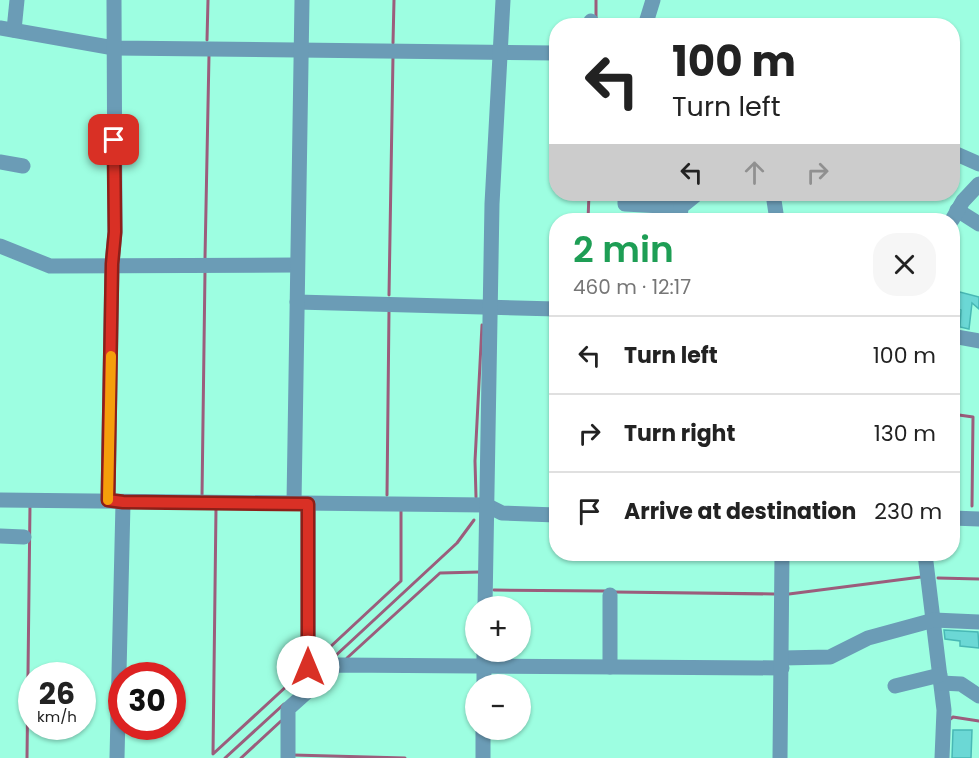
<!DOCTYPE html>
<html lang="en">
<head>
<meta charset="utf-8">
<style>
  body { margin:0; font-family:Poppins,sans-serif; background:#f6f6f6; color:#222; height:100vh; display:flex; flex-direction:column; font-size:22px; white-space:nowrap }
  * { box-sizing:border-box; margin:0 }
  p { font-size:20px; color:#767676 }
  .icon { flex:none; width:33px; height:33px; fill:none; stroke:currentColor; stroke-width:2; stroke-linecap:round; stroke-linejoin:round }
  .map { position:relative; flex:1; overflow:hidden }
  .sheet { position:absolute; left:549px; top:213px; width:411px; height:348px; display:flex; flex-direction:column; background:#fff; border-radius:24px; box-shadow:0 2px 4px #0004 }
  .sheet>* { flex:none }
  .hud { position:absolute; left:549px; top:18px; width:411px; height:183px; border-radius:24px; box-shadow:0 2px 4px #0004; background:#fff; color:#222; overflow:hidden }
  .tools { position:absolute; left:465px; top:596px; display:grid; gap:12px }
  .tools a { display:grid; place-items:center; width:66px; height:66px; border-radius:50%; background:#fff; box-shadow:0 2px 4px #0004; font-size:30px }
  .speed { position:absolute; left:18px; top:662px; display:flex; gap:12px; font-size:30px; font-weight:700; text-align:center }
  .speed>* { display:grid; place-content:center; width:78px; height:78px; border-radius:50%; background:#fff; box-shadow:0 2px 4px #0004; line-height:1 }
  .speed small { font-size:15px; font-weight:400 }
  .speed .limit { border:9px solid #d22; background:#fff; color:#111 }
  .pin { position:absolute; display:grid; place-items:center; width:51px; height:51px; color:#fff; margin:-26px; border-radius:12px; box-shadow:0 3px 9px #0006 }
  .me { position:absolute; width:66px; margin:-33px; rotate:0deg; stroke-linejoin:round; filter:drop-shadow(0 0 4px #0008) }
  .turn { display:flex; align-items:center; gap:21px; height:126px; padding:0 24px; font-size:27px }
  .turn .icon { width:78px; height:78px; stroke-width:2.5 }
  .turn b { display:block; font-size:42px; line-height:51px }
  .lanes { display:flex; align-items:center; height:57px; padding:0 24px; background:#0003; justify-content:center; gap:30px; direction:ltr }
  .lanes .off { opacity:.35 }
  .round { display:grid; place-items:center; flex:none; width:63px; height:63px; border-radius:24px; background:#f6f6f6 }
  .summary { display:flex; align-items:center; justify-content:space-between; height:102px; padding:0 24px }
  h1 { font-size:36px; font-weight:600; line-height:45px; color:#1e9e55 }
  ul { padding:0; list-style:none }
  li { display:flex; align-items:center; gap:18px; height:78px; padding:0 24px; border-top:2px solid #e0e0e0 }
  li div { flex:1 }
  li b { display:block; font-size:22px }
  li em { font-style:normal }
  .map>svg:first-child { display:block }
</style>
</head>
<body>
<div class="map">
<svg width="979" height="758" viewBox="0 0 979 758">
  <rect width="100%" height="100%" fill="#9dfee1"/>
  <g fill="none" stroke-linecap="round" stroke-linejoin="round">
    <g stroke="#9b5d7c" stroke-width="3">
      <path d="M596,19V0"/>
      <path d="M207,40L208,0"/>
      <path d="M393,43L394,0"/>
      <path d="M782,216L831,220"/>
      <path d="M588,220L589,194"/>
      <path d="M205,258L209,55"/>
      <path d="M389,295L393,56"/>
      <path d="M952,414L973,417L972,506"/>
      <path d="M387,495L389,310"/>
      <path d="M202,496L205,271"/>
      <path d="M476,497L475,461L482,325"/>
      <path d="M216,508L213,754L303,671"/>
      <path d="M938,578L979,579"/>
      <path d="M494,590L605,591"/>
      <path d="M614,592L774,594"/>
      <path d="M789,594L921,577"/>
      <path d="M347,658L440,573L480,572"/>
      <path d="M314,662L401,581V510"/>
      <path d="M319,671L457,543L474,520"/>
      <path d="M949,720L953,717L979,721"/>
      <path d="M293,755L405,758"/>
      <path d="M27,758L30,505"/>
      <path d="M225,758L284,704"/>
      <path d="M241,758L281,721"/>
    </g>
  </g>
  <g fill="#6bd8d5" stroke="#48b8b5" stroke-width="1.5">
    <path d="M952,290L979,297V309L972,303L969,329L960,327L961,310L952,307Z"/>
    <path d="M944,630L978,632L979,648L960,646V641L945,639Z"/>
    <path d="M953,730H972L971,758H952Z"/>
  </g>
  <g fill="none" stroke-linecap="round" stroke-linejoin="round">
    <g stroke="#6b9cb6" stroke-width="15">
      <path d="M590,26L591,21"/>
      <path d="M645,26L653,0"/>
      <path d="M0,28L114,48L556,53"/>
      <path d="M14,30L17,0"/>
      <path d="M952,152L979,164"/>
      <path d="M0,162L23,166"/>
      <path d="M625,194V204L681,207"/>
      <path d="M773,194L777,220"/>
      <path d="M957,210L979,224"/>
      <path d="M680,220L681,207L697,194"/>
      <path d="M952,220L963,201L979,184"/>
      <path d="M0,246L50,266L296,265"/>
      <path d="M297,302L556,309"/>
      <path d="M952,336L979,341"/>
      <path d="M0,500L486,505L502,513L556,515"/>
      <path d="M108,500L112,264L115,232L114,0"/>
      <path d="M294,503L302,0"/>
      <path d="M308,504V667L319,680"/>
      <path d="M952,518L979,519"/>
      <path d="M0,536L24,537"/>
      <path d="M925,554L944,710L942,758"/>
      <path d="M610,595V667"/>
      <path d="M485,606L492,204L503,0"/>
      <path d="M782,658L830,657L868,638L934,620L979,622"/>
      <path d="M941,683L961,684L979,696"/>
      <path d="M484,684V651"/>
      <path d="M895,686L940,675"/>
      <path d="M117,758L123,503"/>
      <path d="M288,758V709L337,665L782,668"/>
      <path d="M483,758V729"/>
      <path d="M780,758L782,554"/>
    </g>
  </g>
  <g fill="none" stroke-linecap="round" stroke-linejoin="round">
    <g stroke="#8d1f18" stroke-width="15">
      <path id="route" d="M114,140L115,232L112,264L108,500L123,502L308,504V667"/>
    </g>
    <use href="#route" stroke="#d93025" stroke-width="10"/>
    <path stroke="#f59e0b" stroke-width="10" d="M108,500L111,356"/>
  </g>
</svg>
<div class="tools">
<a>+</a>
<a>−</a>
</div>
<div class="speed"><div>26<small>km/h</small></div><div class="limit">30</div></div>
<div class="pin" style="left:114px;top:140px;background:#d93025"><svg class="icon" aria-label="arrive" viewBox="0 0 24 24"><path d="M6 21V4h12l-3 4 3 4H6"/></svg></div>
<svg class="me" style="left:308px;top:667px" viewBox="-20 -20 40 40"><circle r="19" fill="#fff"/><path d="M0-13L10 11 0 6-10 11z" fill="#d93025"/></svg>
<div class="hud">
<div class="turn"><svg class="icon" aria-label="left" viewBox="0 0 24 24"><path d="M17 20v-9H6M10 6l-5 5 5 5"/></svg><div><b>100 m</b>Turn left</div></div>
<div class="lanes"><svg class="icon" aria-label="left" viewBox="0 0 24 24"><path d="M17 20v-9H6M10 6l-5 5 5 5"/></svg><svg class="icon off" aria-label="ahead" viewBox="0 0 24 24"><path d="M12 20V5M6 11l6-6 6 6"/></svg><svg class="icon off" aria-label="right" viewBox="0 0 24 24"><path d="M7 20v-9h11M14 6l5 5-5 5"/></svg></div>
</div>
<section class="sheet">
<div class="summary"><div><h1>2 min</h1><p>460 m · 12:17</p></div><a class="round"><svg class="icon" aria-label="close" viewBox="0 0 24 24"><path d="M6 6l12 12M18 6L6 18"/></svg></a></div>
<ul>
<li><svg class="icon" aria-label="left" viewBox="0 0 24 24"><path d="M17 20v-9H6M10 6l-5 5 5 5"/></svg><div><b>Turn left</b></div><em>100 m</em></li>
<li><svg class="icon" aria-label="right" viewBox="0 0 24 24"><path d="M7 20v-9h11M14 6l5 5-5 5"/></svg><div><b>Turn right</b></div><em>130 m</em></li>
<li><svg class="icon" aria-label="arrive" viewBox="0 0 24 24"><path d="M6 21V4h12l-3 4 3 4H6"/></svg><div><b>Arrive at destination</b></div><em>230 m</em></li>
</ul>
</section>
</div>
</body>
</html>
